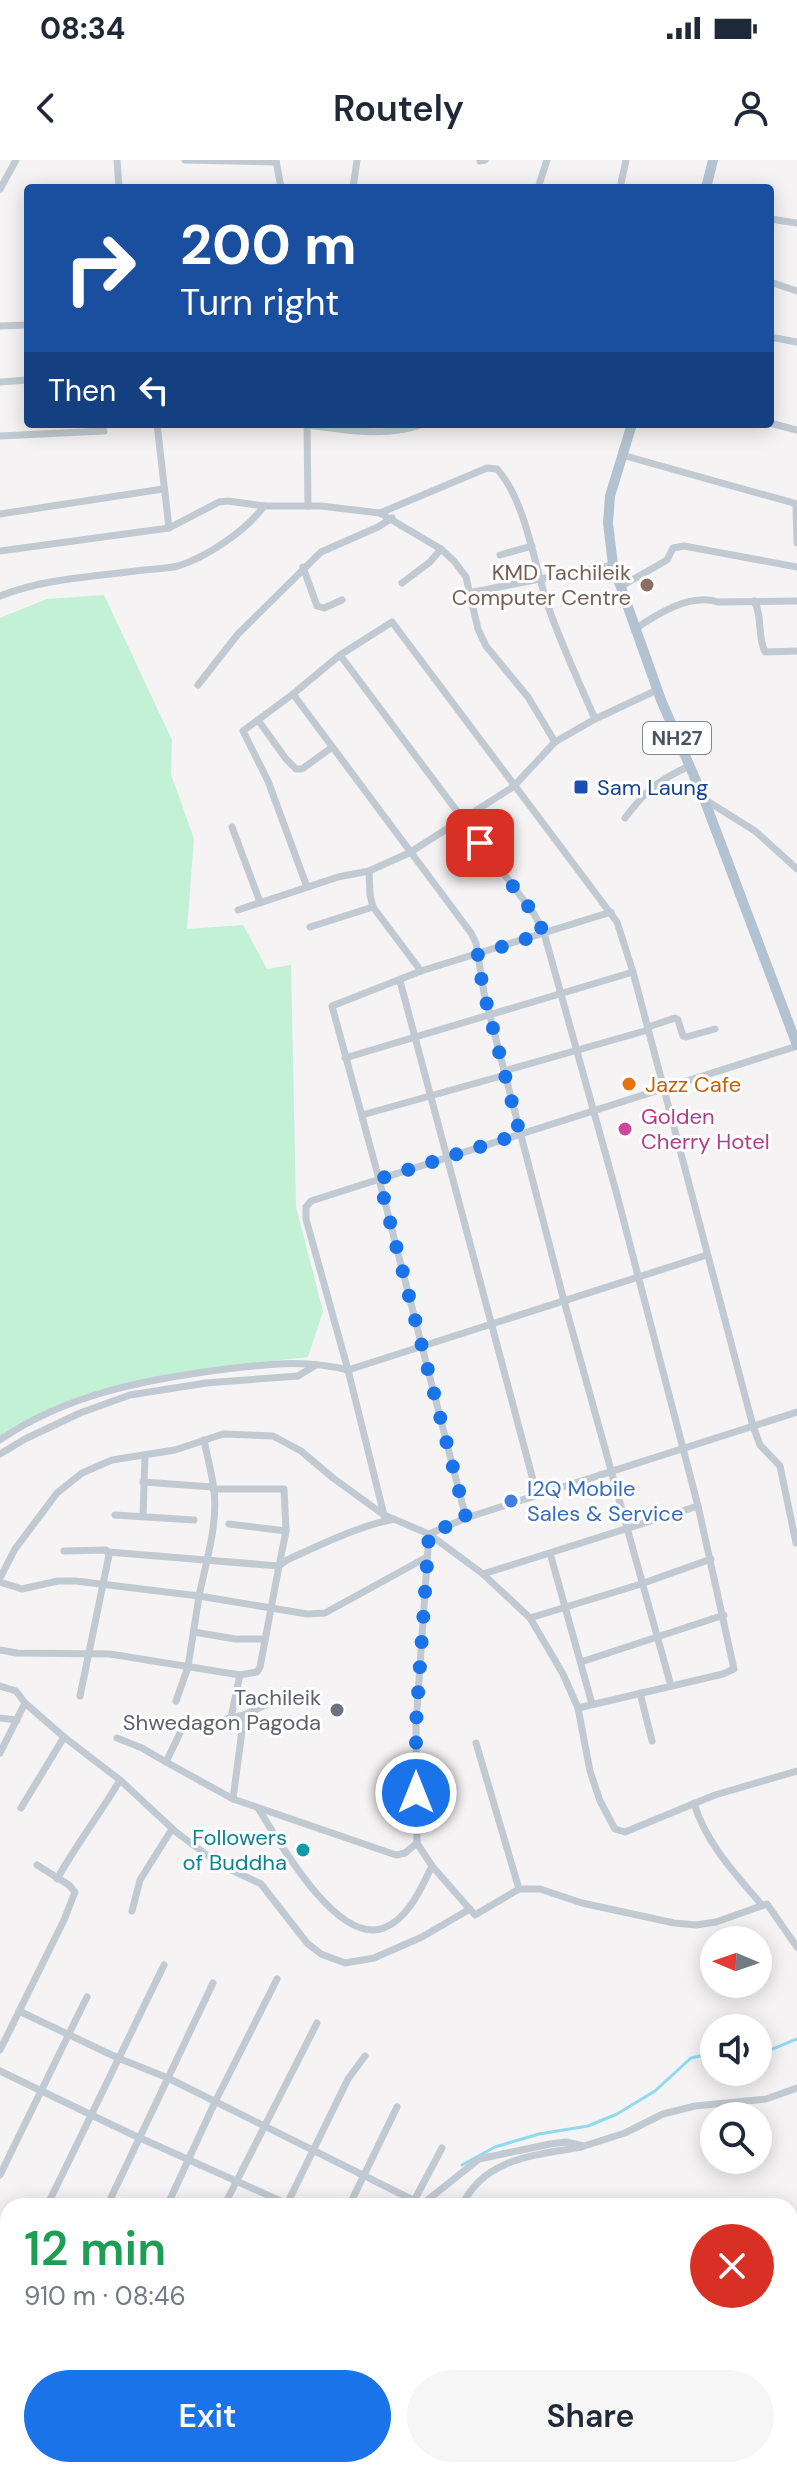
<!DOCTYPE html>
<html lang="en">
<head>
<meta charset="utf-8">
<style>
  body { margin:0; font-family:"DM Sans",sans-serif; background:#f6f6f7; color:#1f2937; height:100vh; display:flex; flex-direction:column; font-size:30px; white-space:nowrap }
  * { box-sizing:border-box; margin:0 }
  p { font-size:26px; color:#747a83 }
  .icon { flex:none; width:44px; height:44px; fill:none; stroke:currentColor; stroke-width:2; stroke-linecap:round; stroke-linejoin:round }
  .map { position:relative; flex:1; overflow:hidden }
  .drawer { position:absolute; left:0px; top:2038px; width:798px; height:280px; display:flex; flex-direction:column; background:#fff; border-radius:24px 24px 0 0; box-shadow:0 4px 20px #0003 }
  .drawer>* { flex:none }
  .hud { position:absolute; left:24px; top:24px; width:750px; height:244px; border-radius:8px; box-shadow:0 4px 20px #0003; background:#1a4fa0; color:#fff; overflow:hidden }
  .needle { width:52px; rotate:272deg }
  .tools { position:absolute; left:700px; top:1766px; display:grid; gap:16px }
  .tools a { display:grid; place-items:center; width:72px; height:72px; border-radius:50%; background:#fff; box-shadow:0 4px 20px #0003; font-size:40px }
  .pin { position:absolute; display:grid; place-items:center; width:68px; height:68px; color:#fff; margin:-34px; border-radius:16px; box-shadow:0 4px 12px #0006 }
  .me { position:absolute; width:88px; margin:-44px; rotate:0deg; stroke-linejoin:round; filter:drop-shadow(0 0 6px #0008) }
  .turn { display:flex; align-items:center; gap:28px; height:168px; padding:0 24px; font-size:36px }
  .turn .icon { width:104px; height:104px; stroke-width:2.5 }
  .turn b { display:block; font-size:56px; line-height:68px }
  .then { display:flex; align-items:center; height:76px; padding:0 24px; background:#0003; gap:16px; font-size:30px }
  .round { display:grid; place-items:center; flex:none; width:84px; height:84px; border-radius:42px; background:#f6f6f7 }
  .head { display:flex; align-items:center; justify-content:space-between; height:136px; padding:0 24px }
  h1 { font-size:48px; font-weight:600; line-height:60px; color:#1e9e55 }
  .action { display:flex; gap:16px; margin-top:auto; padding:16px 24px }
  .action a { flex:1; height:92px; border-radius:48px; background:#1a73e8; color:#fff; font-size:32px; font-weight:600; line-height:92px; text-align:center }
  .action a+a { background:#f6f6f7; color:#1f2937 }
  .status { display:flex; justify-content:space-between; align-items:center; height:56px; padding:0 40px; background:#fff; direction:ltr }
  .status svg { height:22px; fill:currentColor }
  header { display:flex; justify-content:space-between; align-items:center; height:104px; padding:0 24px; background:#fff; font-size:36px; font-weight:600 }
  .map>svg:first-child { display:block }
</style>
</head>
<body>
<div class="status"><b>08:34</b><svg viewBox="0 0 49 12"><path d="M0 12V9h3v3zM5 12V6h3v6zM10 12V3h3v9zM15 12V0h3v12zM26 1h20v11H26zM47 4h2v5h-2z"/></svg></div>
<header><svg class="icon" aria-label="back" viewBox="0 0 24 24"><path d="M15 5l-7 7 7 7"/></svg>Routely<svg class="icon" aria-label="person" viewBox="0 0 24 24"><circle cx="12" cy="8" r="4"/><path d="M4 21q1-7 8-7t8 7"/></svg></header>
<div class="map">
<svg width="797" height="2318" viewBox="0 0 797 2318">
  <rect width="100%" height="100%" fill="#f5f3f3"/>
  <path fill="#c3f1d5" d="M104,435L172,580L171,614L194,679L187,769L243,765L267,809L291,805L296,1047L323,1151L308,1197C254,1203 201,1208 149,1220C96,1232 48,1257 0,1280V458L47,439Z"/>
  <g fill="none" stroke-linecap="round" stroke-linejoin="round">
    <g stroke="#90daee" stroke-width="3">
      <path d="M758,1895L797,1879"/>
      <path d="M462,2005L495,1987L539,1974L588,1966L617,1954L655,1931L691,1898L714,1893"/>
    </g>
    <g stroke="#c1cad2" stroke-width="7">
      <path d="M117,0L119,28"/>
      <path d="M185,0L276,2"/>
      <path d="M276,0L281,28"/>
      <path d="M480,1L485,0"/>
      <path d="M353,28L357,0"/>
      <path d="M538,28L547,0"/>
      <path d="M620,28L626,0"/>
      <path d="M0,29L16,0"/>
      <path d="M770,59L797,63"/>
      <path d="M770,122L797,131"/>
      <path d="M0,166L28,165"/>
      <path d="M770,177L797,182"/>
      <path d="M0,222L28,220"/>
      <path d="M770,263L797,270"/>
      <path d="M157,264L169,368"/>
      <path d="M307,264L308,346"/>
      <path d="M307,265C346,270 386,278 423,264"/>
      <path d="M0,276L104,271"/>
      <path d="M622,295L797,344"/>
      <path d="M796,344L797,383"/>
      <path d="M0,354L163,329"/>
      <path d="M0,391L169,368L219,342L228,341L264,346"/>
      <path d="M500,395L532,386"/>
      <path d="M303,407L317,446L324,448L342,440"/>
      <path d="M402,423L430,402L441,389"/>
      <path d="M620,427L667,400L673,388L684,386L797,407"/>
      <path d="M468,433L613,405"/>
      <path d="M0,436C42,419 89,417 135,411C148,409 165,409 178,406C207,397 247,370 264,346H321L380,353L441,389L454,401L466,417L478,469L486,486L528,537L555,582"/>
      <path d="M754,441C763,457 757,476 765,492L797,491"/>
      <path d="M635,469C657,454 690,433 718,442L797,441"/>
      <path d="M340,495L534,754L544,773L617,1035L698,1346L734,1509L723,1514L578,1548"/>
      <path d="M198,525L238,474L321,392L378,367L392,358"/>
      <path d="M293,534L471,773L476,783L484,833L564,1141L671,1526"/>
      <path d="M595,559L657,530"/>
      <path d="M258,560L286,599L296,609H302L331,588"/>
      <path d="M704,639L755,671L797,709"/>
      <path d="M625,658C647,629 656,622 689,606"/>
      <path d="M232,667L260,742"/>
      <path d="M369,711L370,735L373,747L421,811"/>
      <path d="M307,727L268,621L243,571L293,534L340,495L392,462L617,762L633,812L753,1266L760,1285L780,1306L796,1383"/>
      <path d="M238,750L338,717L369,711L409,693L513,627L555,582L595,559C579,522 561,484 548,446C534,405 526,341 497,309L487,308L380,353"/>
      <path d="M310,767L373,747"/>
      <path d="M400,821L537,1335"/>
      <path d="M648,867L675,858L678,860L683,876L686,877L715,869"/>
      <path d="M797,886L311,1041L306,1047V1059L348,1210L384,1355L429,1374L483,1414L530,1458L563,1514L578,1548L590,1611L600,1641L615,1669L625,1672L715,1635L797,1611"/>
      <path d="M345,898L633,812"/>
      <path d="M504,911L648,870"/>
      <path d="M362,955L505,915"/>
      <path d="M0,1280C66,1234 148,1219 226,1209C270,1204 304,1199 348,1210L707,1095"/>
      <path d="M204,1280C207,1296 212,1313 214,1330C218,1365 206,1402 199,1436L307,1454L325,1453L427,1397"/>
      <path d="M0,1294L25,1279L80,1253L130,1235L206,1223L298,1216L316,1205"/>
      <path d="M143,1322L213,1327"/>
      <path d="M115,1355L194,1360"/>
      <path d="M143,1355L145,1295"/>
      <path d="M466,1358L379,1019L332,846L421,811L611,752"/>
      <path d="M229,1364L286,1371"/>
      <path d="M429,1374L466,1358L797,1252"/>
      <path d="M64,1391L106,1390L109,1395L80,1536"/>
      <path d="M108,1392L279,1406L286,1371L284,1329H213"/>
      <path d="M550,1393L592,1544"/>
      <path d="M483,1414L698,1346"/>
      <path d="M0,1418L15,1389L57,1333L82,1313L112,1300L175,1290L223,1274L273,1276L301,1291L333,1318L384,1355"/>
      <path d="M0,1422L22,1429L58,1421H76L199,1436L188,1507L176,1541"/>
      <path d="M530,1458L641,1424L711,1399"/>
      <path d="M194,1472L235,1479H264"/>
      <path d="M0,1490L17,1493L110,1494L240,1515"/>
      <path d="M581,1502L724,1455"/>
      <path d="M0,1526L16,1531L25,1543L64,1577L120,1620C100,1654 76,1685 57,1719"/>
      <path d="M640,1533L652,1581"/>
      <path d="M244,1555L233,1639L396,1695L405,1693L417,1683L432,1706L475,1755L519,1729H540L582,1743L674,1763L696,1765L716,1762L767,1744L797,1787"/>
      <path d="M231,1557L240,1515L257,1512L260,1507L279,1406L287,1400C322,1384 356,1367 394,1359"/>
      <path d="M0,1558L17,1560"/>
      <path d="M117,1578L142,1588L166,1602"/>
      <path d="M476,1583L519,1729"/>
      <path d="M0,1593L25,1543"/>
      <path d="M120,1620L176,1672L219,1704L261,1724L307,1783L321,1794L345,1803L374,1798L422,1777L470,1749"/>
      <path d="M233,1639L166,1602L182,1569L244,1555L285,1536"/>
      <path d="M694,1643C705,1682 736,1715 762,1745"/>
      <path d="M21,1648L64,1577"/>
      <path d="M258,1648C278,1680 337,1786 384,1768C409,1758 421,1728 432,1706"/>
      <path d="M417,1683L416,1564L429,1374"/>
      <path d="M132,1751L140,1720L172,1669"/>
      <path d="M213,1823L168,1918L421,2044"/>
      <path d="M19,1851L118,1898L168,1918L107,2046"/>
      <path d="M0,1890L64,1760L75,1732L69,1725L37,1705"/>
      <path d="M0,1911L129,1973L292,2046"/>
      <path d="M0,2015L87,1837"/>
      <path d="M415,2039L442,1988"/>
      <path d="M47,2046L164,1805"/>
      <path d="M167,2046L215,1942L277,1819"/>
      <path d="M224,2046L317,1863"/>
      <path d="M286,2046L348,1919L365,1896"/>
      <path d="M349,2046L397,1947"/>
      <path d="M420,2046L479,1999L550,1984L566,1982L584,1986L625,1973L663,1954L695,1946L766,1939L797,1928"/>
      <path d="M462,2046C483,1998 536,1995 582,1987"/>
      <path d="M0,2097L8,2100"/>
      <path d="M0,2130L8,2115"/>
      <path d="M0,2223L8,2213"/>
      <path d="M790,2259L797,2260"/>
      <path d="M262,2310L270,2318"/>
      <path d="M501,2310L503,2318"/>
      <path d="M644,2310L650,2318"/>
      <path d="M35,2318L36,2310"/>
      <path d="M166,2318L177,2310"/>
    </g>
    <g stroke="#b3c2d1" stroke-width="10">
      <path d="M706,28L713,0"/>
      <path d="M632,264L610,336L608,363L613,405L661,540L704,639L797,885"/>
    </g>
  </g>
  <g fill="none" stroke-linecap="round" stroke-linejoin="round">
    <path stroke="#1a73e8" stroke-width="14" stroke-dasharray="0 25.2" d="M416,1633V1564L429,1374L466,1358L379,1019L520,974L484,833L477,795L544,773L534,754L480,683"/>
  </g>
  <circle fill="#8d6e63" stroke="#fff" stroke-width="3" cx="647" cy="425" r="8"/>
  <rect fill="#1a4fb4" stroke="#fff" stroke-width="3" x="573" y="619" width="16" height="16" rx="4"/>
  <circle fill="#e8710a" stroke="#fff" stroke-width="3" cx="629" cy="924" r="8"/>
  <circle fill="#d1479c" stroke="#fff" stroke-width="3" cx="625" cy="969" r="8"/>
  <circle fill="#3f7fe0" stroke="#fff" stroke-width="3" cx="511" cy="1341" r="8"/>
  <circle fill="#6b7280" stroke="#fff" stroke-width="3" cx="337" cy="1550" r="8"/>
  <circle fill="#0f9aa8" stroke="#fff" stroke-width="3" cx="303" cy="1690" r="8"/>
  <g text-anchor="middle" stroke-width="6" stroke-linejoin="round" paint-order="stroke">
    <rect fill="#fff" stroke="#808990" stroke-width="2" x="643" y="562" width="68" height="32" rx="6"/>
    <g font-size="20" font-weight="bold" fill="#4a5661">
      <text x="677" y="585">NH27</text>
    </g>
    <g font-size="22" fill="#785e54" stroke="#fff" text-anchor="end">
      <text x="631" y="420">KMD Tachileik<tspan x="631" dy="25">Computer Centre</tspan></text>
    </g>
    <g font-size="22" fill="#164399" stroke="#fff" text-anchor="start">
      <text x="597" y="635">Sam Laung</text>
    </g>
    <g font-size="22" fill="#c56008" stroke="#fff" text-anchor="start">
      <text x="645" y="932">Jazz Cafe</text>
    </g>
    <g font-size="22" fill="#b23c85" stroke="#fff" text-anchor="start">
      <text x="641" y="964">Golden<tspan x="641" dy="25">Cherry Hotel</tspan></text>
    </g>
    <g font-size="22" fill="#366cbe" stroke="#fff" text-anchor="start">
      <text x="527" y="1336">I2Q Mobile<tspan x="527" dy="25">Sales &amp; Service</tspan></text>
    </g>
    <g font-size="22" fill="#5b616d" stroke="#fff" text-anchor="end">
      <text x="321" y="1545">Tachileik<tspan x="321" dy="25">Shwedagon Pagoda</tspan></text>
    </g>
    <g font-size="22" fill="#0d838f" stroke="#fff" text-anchor="end">
      <text x="287" y="1685">Followers<tspan x="287" dy="25">of Buddha</tspan></text>
    </g>
  </g>
</svg>
<div class="tools">
<a><svg class="needle" viewBox="-14 -14 28 28"><path d="M0-13l5 13h-10z" fill="#e53935"/><path d="M0 13l5-13h-10z" fill="#747a83"/></svg></a>
<a><svg class="icon" aria-label="sound" viewBox="0 0 24 24"><path d="M4 9h4l5-4v14l-5-4H4zM17 9q2 3 0 6"/></svg></a>
<a><svg class="icon" aria-label="search" viewBox="0 0 24 24"><circle cx="10" cy="10" r="6"/><path d="M15 15l6 6"/></svg></a>
</div>
<div class="pin" style="left:480px;top:683px;background:#d93025"><svg class="icon" aria-label="arrive" viewBox="0 0 24 24"><path d="M6 21V4h12l-3 4 3 4H6"/></svg></div>
<svg class="me" style="left:416px;top:1633px" viewBox="-20 -20 40 40"><circle r="17" fill="#1a73e8" stroke="#fff" stroke-width="3"/><path d="M0-11L8 9 0 5-8 9z" fill="#fff"/></svg>
<div class="hud">
<div class="turn"><svg class="icon" aria-label="right" viewBox="0 0 24 24"><path d="M7 20v-9h11M14 6l5 5-5 5"/></svg><div><b>200 m</b>Turn right</div></div>
<div class="then">Then<svg class="icon" aria-label="left" viewBox="0 0 24 24"><path d="M17 20v-9H6M10 6l-5 5 5 5"/></svg></div>
</div>
<section class="drawer">
<div class="head"><div><h1>12 min</h1><p>910 m · 08:46</p></div><a class="round" style="background:#d93025;color:#fff"><svg class="icon" aria-label="close" viewBox="0 0 24 24"><path d="M6 6l12 12M18 6L6 18"/></svg></a></div>
<div class="action"><a>Exit</a><a>Share</a></div>
</section>
</div>
</body>
</html>
